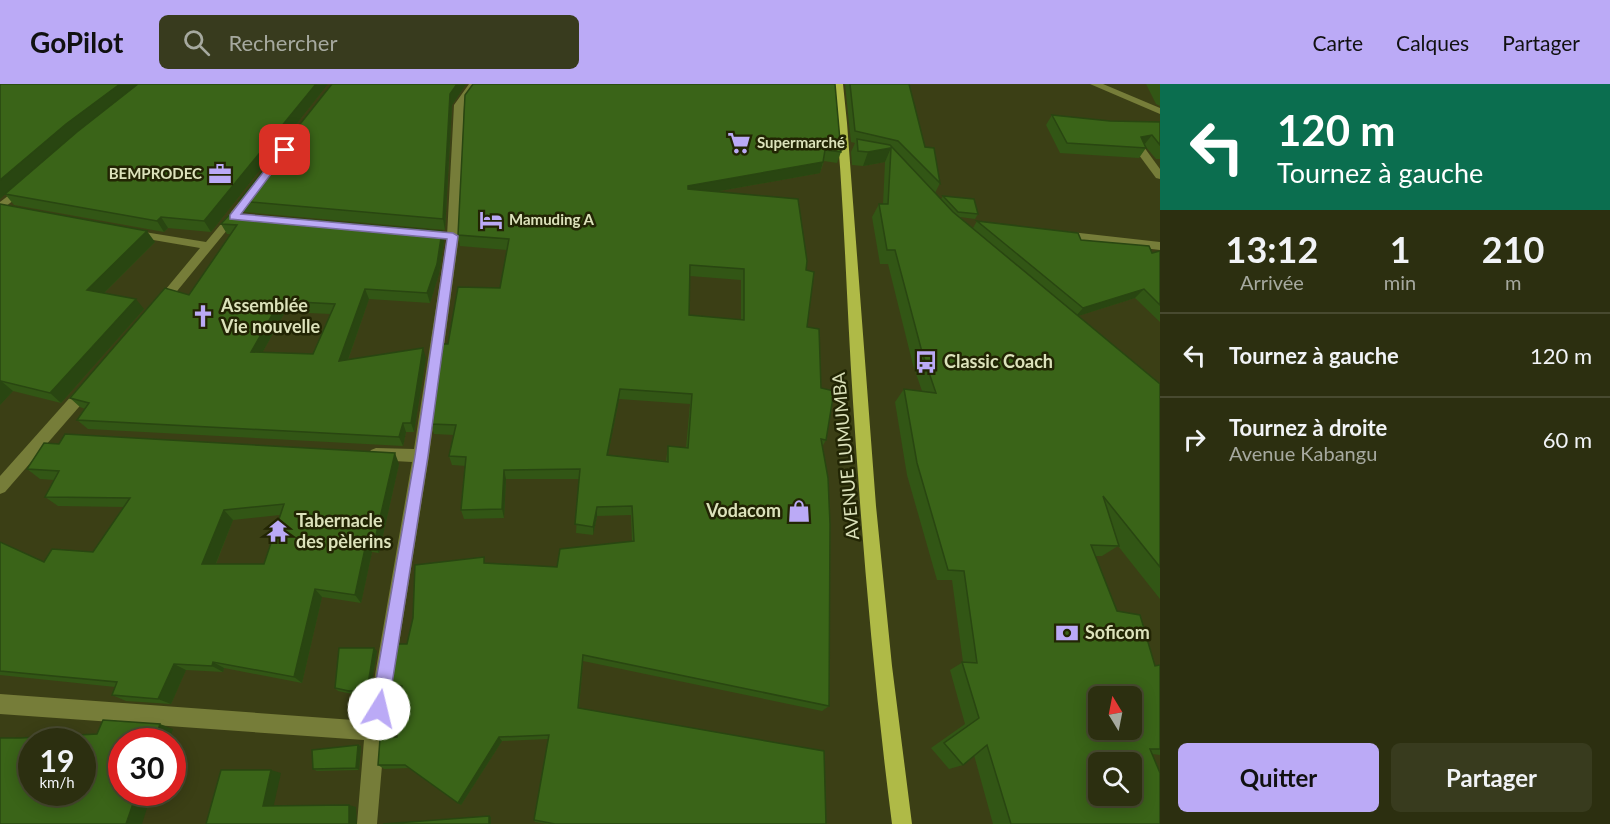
<!DOCTYPE html>
<html lang="fr">
<head>
<meta charset="utf-8">
<style>
  body { margin:0; font-family:Lato,sans-serif; background:#383b1e; color:#f1f3f6; height:100vh; display:flex; flex-direction:column; font-size:22px; white-space:nowrap }
  * { box-sizing:border-box; margin:0 }
  p { font-size:20px; color:#a6a99f }
  .icon { flex:none; width:33px; height:33px; fill:none; stroke:currentColor; stroke-width:2; stroke-linecap:round; stroke-linejoin:round }
  .map { position:relative; flex:1; overflow:hidden }
  .panel { display:flex; flex-direction:column; background:#2c2f10; width:450px }
  .panel>* { flex:none }
  .top-card { background:#0b6e4f; color:#fff; overflow:hidden }
  .needle { width:39px; rotate:350deg }
  .controls { position:absolute; left:1088px; top:602px; display:grid; gap:12px }
  .controls a { display:grid; place-items:center; width:54px; height:54px; border-radius:9px; background:#2c2f10; box-shadow:0 3px 15px #0003,0 0 0 2px #484a30; font-size:30px }
  .speed { position:absolute; left:18px; top:644px; display:flex; gap:12px; font-size:30px; font-weight:700; text-align:center }
  .speed>* { display:grid; place-content:center; width:78px; height:78px; border-radius:50%; background:#2c2f10; box-shadow:0 3px 15px #0003,0 0 0 2px #484a30; line-height:1 }
  .speed small { font-size:15px; font-weight:400 }
  .speed .limit { border:9px solid #d22; background:#fff; color:#111 }
  .pin { position:absolute; display:grid; place-items:center; width:51px; height:51px; color:#fff; margin:-26px; border-radius:12px; box-shadow:0 3px 9px #0006 }
  .me { position:absolute; width:66px; margin:-33px; rotate:9deg; stroke-linejoin:round; filter:drop-shadow(0 0 4px #0008) }
  .turn { display:flex; align-items:center; gap:21px; height:126px; padding:0 18px; font-size:27px }
  .turn .icon { width:78px; height:78px; stroke-width:2.5 }
  .turn b { display:block; font-size:42px; line-height:51px }
  .eta { display:flex; justify-content:space-evenly; align-items:center; height:102px; text-align:center }
  .eta b { font-size:36px; font-weight:700; line-height:42px }
  .action { display:flex; gap:12px; margin-top:auto; padding:12px 18px }
  .action a { flex:1; height:69px; border-radius:9px; background:#bbaaf6; color:#111; font-size:24px; font-weight:700; line-height:69px; text-align:center }
  .action a+a { background:#383b1e; color:#f1f3f6 }
  ul { padding:0; list-style:none }
  li { display:flex; align-items:center; gap:18px; height:84px; padding:0 18px; border-top:2px solid #484a30 }
  li div { flex:1 }
  li b { display:block; font-size:22px }
  li em { font-style:normal }
  header { display:flex; align-items:center; gap:36px; box-sizing:border-box; height:84px; padding:0 30px; background:#bbaaf6; color:#111 }
  header strong { font-size:28px }
  nav { display:flex; gap:33px; margin-inline-start:auto; font-size:21px }
  .search { width:420px; height:54px; background:#383b1e; display:flex; align-items:center; gap:15px; box-sizing:border-box; padding:0 21px; border-radius:9px; color:#a6a99f; font-size:22px }
  main { display:flex; flex:1; min-height:0 }
  .map>svg:first-child { display:block }
</style>
</head>
<body>
<header>
<strong>GoPilot</strong>
<div class="search"><svg class="icon" aria-label="search" viewBox="0 0 24 24"><circle cx="10" cy="10" r="6"/><path d="M15 15l6 6"/></svg>Rechercher</div>
<nav><a>Carte</a><a>Calques</a><a>Partager</a></nav>
</header>
<main>
<div class="map">
<svg width="1160" height="740" viewBox="0 0 1160 740">
  <rect width="100%" height="100%" fill="#3b3f15"/>
  <g fill="none" stroke-linecap="round" stroke-linejoin="round">
    <g fill="#767d39" fill-rule="evenodd">
      <path d="M469,0H479L464,21L459,152L429,372L385,647L377,740H357L364,656L0,630V610L367,637L412,378L376,376L371,374L368,370L371,366L376,364L414,365L447,152L454,21Z"/>
      <path d="M1090,0H1103L1160,24V30Z"/>
      <path d="M1136,63H1144L1160,85V95L1156,94L1136,67Z"/>
      <path d="M25,99L30,102L29,104L0,127V118Z"/>
      <path d="M254,104L259,107L164,223H156L154,220L156,217L200,164L130,152L124,148L126,145L206,158L250,105Z"/>
      <path d="M1062,147L1160,158V166L1058,154V148Z"/>
      <path d="M87,299L94,304L92,308L5,408L0,410V392L82,300Z"/>
    </g>
    <path fill="#afba47" fill-rule="evenodd" d="M833,0H843L847,39L876,422L892,582L912,740H892C874,600 862,459 853,318C846,212 844,106 833,0Z"/>
  </g>
  <g fill="#325615" fill-rule="evenodd">
    <path d="M0,0H328L211,148L168,144L164,148L14,121L5,110L0,115Z"/>
    <path d="M332,0H466L452,21L445,146L244,128L239,117Z"/>
    <path d="M473,0L841,68L837,79L824,77L820,89L714,108L806,186L807,243L821,304L826,356L822,363L829,622L822,627L583,577L579,624L826,740H547L535,738L534,736L549,655L502,657L461,721L409,684L384,685L378,681L397,653L402,607L394,608L388,602L407,560L486,479L557,483L632,457L631,431L597,432L593,451L576,449L579,395H506L504,434L464,435L461,426L466,382L452,381L449,372L454,351L434,350L431,340L448,260L500,204L507,166L460,162L458,151ZM690,192L741,196V236L689,231ZM619,315L690,320L686,364L668,362L666,377L608,371Z"/>
    <path d="M845,0H909L925,63L940,99L935,109L941,115L943,112L978,130L975,135L960,133L973,144L977,137L1152,169L1160,167V238L1135,214L1078,232L1160,300V515L1118,462L1102,472H1095L1117,527L1155,582L1160,581V671L1152,670L1160,740H993L974,671L963,681L949,685L931,664L965,640L950,586L963,578L952,496H937L907,391L895,318L904,305L922,307L913,281L888,180H880L872,133L879,120H883L885,78L863,82L852,81L851,68L855,59L851,58Z"/>
    <path d="M1146,0H1160V22L1156,20Z"/>
    <path d="M1052,31L1110,37L1160,38V75H1156L1146,63V64L1139,74L1060,69L1046,41Z"/>
    <path d="M0,120L155,158L104,209L144,225L61,319L13,307L0,321Z"/>
    <path d="M221,140L444,157L439,190L430,219L369,215L348,276L426,274L414,348H406L403,362L88,345L77,336L85,325L80,323L70,314L189,211L231,150H227ZM285,228L331,230L313,270L262,269Z"/>
    <path d="M399,380L379,469L372,468L361,519L322,513L302,599L224,584L223,588L186,586L171,620L126,617L112,611L115,603L0,591V458L44,478L93,468L124,423L58,422L45,413L54,396L40,395L27,385ZM280,431L264,480H216L233,436Z"/>
    <path d="M377,567L370,609L352,610L338,607L335,604Z"/>
    <path d="M358,661L361,662L359,686L317,687L313,685Z"/>
  </g>
  <g fill="#294611">
    <path d="M120,0H140L74,51L0,115V96L66,40Z"/>
    <path d="M316,0H328L211,148L204,137Z"/>
    <path d="M457,0H466L452,21L445,146L443,135L450,10Z"/>
    <path d="M1152,51L1144,61L1141,53Z"/>
    <path d="M891,64L885,78L863,82L868,68Z"/>
    <path d="M823,78L820,89L686,113L688,102Z"/>
    <path d="M161,133L168,144L164,148L157,137Z"/>
    <path d="M147,147L155,158L96,217L87,206Z"/>
    <path d="M442,147L444,157L439,190L430,219L427,209Z"/>
    <path d="M365,205L369,215L344,287L339,277Z"/>
    <path d="M1144,205L1135,214L1075,233L1083,224Z"/>
    <path d="M136,215L144,225L61,319L50,309Z"/>
    <path d="M280,217L285,228L257,278L251,268Z"/>
    <path d="M423,264L426,274L414,348L411,339Z"/>
    <path d="M1,297L13,307L0,321V298Z"/>
    <path d="M620,305L619,315L606,380L607,371Z"/>
    <path d="M403,339L406,348L403,362L399,353Z"/>
    <path d="M395,369L399,380L379,469L374,460Z"/>
    <path d="M504,386L506,395L504,434L502,425Z"/>
    <path d="M597,423V432L593,451V443Z"/>
    <path d="M224,426L233,436L212,489L202,480Z"/>
    <path d="M366,460L372,468L361,519L355,511Z"/>
    <path d="M315,505L322,513L302,599L294,593Z"/>
    <path d="M374,564L377,567L370,609L367,606Z"/>
    <path d="M213,578L224,584L223,588L212,582Z"/>
    <path d="M174,580L186,586L171,620L158,615Z"/>
    <path d="M160,640L173,645L169,657H154Z"/>
    <path d="M499,653L502,657L461,721L458,719Z"/>
    <path d="M358,661L361,662L359,686L356,684Z"/>
    <path d="M271,686L281,689L273,725L263,722Z"/>
    <path d="M137,708H152L142,740H126Z"/>
    <path d="M349,721L356,723L357,740H349Z"/>
    <path d="M489,732L491,733V740H489Z"/>
  </g>
  <g fill="#3a6418" stroke="#294611" stroke-width="1.5" fill-rule="evenodd">
    <path d="M0,0H120L66,40L0,96Z"/>
    <path d="M138,0H316L204,137L161,133L157,137L5,110L77,48Z"/>
    <path d="M332,0H457L450,10L443,135L239,117Z"/>
    <path d="M473,0H835L841,68L825,66L823,78L688,102V105L798,115L807,177L806,186L814,188L807,243L819,245L821,304L834,307L826,356L821,355L828,394L830,440L829,622L583,571L578,624L824,667L826,740H555L534,736L549,651L499,653L458,719L405,681H378L380,655L397,653L402,602H388L395,560H407L413,534L415,481L484,473V479L557,483L560,465L634,457L632,422L597,423L593,443L575,440L580,385L504,386L502,425L461,426L466,373L449,372L456,341L431,340L442,260H448L458,203L500,204L509,155L458,151L465,11ZM690,181L744,185V236L689,231ZM620,305L692,310L688,364L668,362V378L607,371Z"/>
    <path d="M850,0H909L925,63L934,64L940,99L898,57L855,47Z"/>
    <path d="M1052,31L1110,37L1160,38V61L1152,51L1141,53L1146,64L1067,59Z"/>
    <path d="M857,55L890,61L953,128L1160,300V483L1103,412L1119,462L1091,461L1117,527L1140,531L1155,582L1160,581V665H1150L1160,689V740H1011L987,661L963,681L944,659L979,634L962,578L977,579L964,487L948,486L917,379L904,305L936,309L922,268L895,166H887L879,120H888L891,64L868,68L858,67ZM1098,612H1131V645H1098ZM1098,678H1131V711H1098Z"/>
    <path d="M943,112L974,115L978,130L958,128Z"/>
    <path d="M0,120L147,147L87,206L136,215L50,309L1,297L0,298Z"/>
    <path d="M231,129L442,147L437,180L427,209L365,205L339,277L423,264L411,339H403L399,353L77,336L89,319L70,314L165,204L189,211L237,141L221,140ZM280,217L335,220L313,270L251,268Z"/>
    <path d="M977,137L1078,149L1081,156L1149,162L1152,169L1160,167V221L1144,205L1083,224Z"/>
    <path d="M65,350L395,369L374,460H366L355,511L315,505L294,593L213,578L212,582L174,580L158,615L112,611L117,598L0,587V458L44,478L52,465L93,468L130,414L45,413L59,387L27,385L44,359L59,360ZM284,420L264,480H202L224,426Z"/>
    <path d="M339,564H374L367,606L349,607L335,604Z"/>
    <path d="M103,636L160,640L154,657H122V708H137L126,740H0V654H20L97,650ZM32,657H82V708H32Z"/>
    <path d="M358,661L356,684L313,685L312,666Z"/>
    <path d="M221,686H271L263,722L349,721V740H206Z"/>
    <path d="M489,732V740H383Z"/>
  </g>
  <path fill="#bbaaf6" stroke="#7a6ea0" stroke-width="1.5" d="M282,64L289,66L241,130L453,149L458,152L428,372L388,625L385,631L379,633L373,631L371,625L415,372L447,155L230,135V131Z"/>
  <defs>
    <g id="supermarket-bare" transform="scale(1.8)"><path d="M-6-5.5h2.5l.6 2H6L4.5 2H-2.5L-4.4-4H-6ZM-1.5 3.2a1.3 1.3 0 1 0 .1 0ZM3 3.2a1.3 1.3 0 1 0 .1 0Z" fill="#bbaaf6" stroke="#222504" stroke-width="2.5" paint-order="stroke"/></g>
    <g id="office-bare" transform="scale(1.8)"><path d="M-6-3h4V-5.5h4V-3h4V5H-6ZM-1-4.5V-3h2v-1.5ZM-6 0V1H6V0Z" fill="#bbaaf6" stroke="#222504" stroke-width="2.5" paint-order="stroke"/></g>
    <g id="hotel-bare" transform="scale(1.8)"><path d="M-6-4.5h1.5V1H6V5H4.5V3h-9V5H-6ZM-4 0a1.8 1.8 0 1 1 3.6 0ZM.5 0V-2.5h3Q6-2.5 6 0Z" fill="#bbaaf6" stroke="#222504" stroke-width="2.5" paint-order="stroke"/></g>
    <g id="church-bare" transform="scale(1.8)"><path d="M-1.2-6h2.4v3.5h3.3v2.4h-3.3V6h-2.4V-.1h-3.3v-2.4h3.3Z" fill="#bbaaf6" stroke="#222504" stroke-width="2.5" paint-order="stroke"/></g>
    <g id="bus-bare" transform="scale(1.8)"><path d="M-5-6H5V4H4V6H2V4H-2V6H-4V4H-5ZM-3.5-4V0h7V-4ZM-3.5 1.2v1.5H-2V1.2ZM2 1.2v1.5H3.5V1.2Z" fill="#bbaaf6" stroke="#222504" stroke-width="2.5" paint-order="stroke"/></g>
    <g id="shop-bare" transform="scale(1.8)"><path d="M-5-2.5h2.3a2.7 3.5 0 0 1 5.4 0H5L5.5 6h-11ZM-1.5-2.5h3a1.5 2.3 0 0 0-3 0Z" fill="#bbaaf6" stroke="#222504" stroke-width="2.5" paint-order="stroke"/></g>
    <g id="temple-bare" transform="scale(1.8)"><path d="M0-6L5-2H3V0L6.5 2.5H4V6H1.5V3h-3V6H-4V2.5H-6.5L-3 0V-2H-5Z" fill="#bbaaf6" stroke="#222504" stroke-width="2.5" paint-order="stroke"/></g>
    <g id="bank-bare" transform="scale(1.8)"><path d="M-6-4H6V4H-6ZM0-2.3a2.3 2.3 0 1 0 0 4.6a2.3 2.3 0 1 0 0-4.6Z" fill="#bbaaf6" stroke="#222504" stroke-width="2.5" paint-order="stroke"/></g>
  </defs>
  <g fill-rule="evenodd">
    <use href="#supermarket-bare" x="739" y="59"/>
    <use href="#office-bare" x="220" y="90"/>
    <use href="#hotel-bare" x="491" y="136"/>
    <use href="#church-bare" x="203" y="232"/>
    <use href="#bus-bare" x="926" y="278"/>
    <use href="#shop-bare" x="799" y="427"/>
    <use href="#temple-bare" x="278" y="447"/>
    <use href="#bank-bare" x="1067" y="549"/>
  </g>
  <g text-anchor="middle" stroke-width="5" stroke-linejoin="round" paint-order="stroke">
    <g font-size="15" font-weight="bold" fill="#dce2bb" stroke="#222504" text-anchor="start">
      <text x="757" y="64">Supermarché</text>
      <text x="202" y="95" text-anchor="end">BEMPRODEC</text>
      <text x="509" y="141">Mamuding A</text>
    </g>
    <g font-size="18" font-weight="bold" fill="#dce2bb" stroke="#222504" text-anchor="start">
      <text x="221" y="228">Assemblée<tspan x="221" dy="21">Vie nouvelle</tspan></text>
      <text x="944" y="284">Classic Coach</text>
      <text x="781" y="433" text-anchor="end">Vodacom</text>
      <text x="296" y="443">Tabernacle<tspan x="296" dy="21">des pèlerins</tspan></text>
      <text x="1085" y="555">Soficom</text>
    </g>
    <g font-size="18" fill="#dce2bb" stroke="#222504">
      <text transform="translate(846 372) rotate(-95)" y="6">AVENUE LUMUMBA</text>
    </g>
  </g>
</svg>
<div class="controls">
<a><svg class="needle" viewBox="-14 -14 28 28"><path d="M0-13l5 13h-10z" fill="#e53935"/><path d="M0 13l5-13h-10z" fill="#a6a99f"/></svg></a>
<a><svg class="icon" aria-label="search" viewBox="0 0 24 24"><circle cx="10" cy="10" r="6"/><path d="M15 15l6 6"/></svg></a>
</div>
<div class="speed"><div>19<small>km/h</small></div><div class="limit">30</div></div>
<div class="pin" style="left:285px;top:66px;background:#d93025"><svg class="icon" aria-label="arrive" viewBox="0 0 24 24"><path d="M6 21V4h12l-3 4 3 4H6"/></svg></div>
<svg class="me" style="left:379px;top:625px" viewBox="-20 -20 40 40"><circle r="19" fill="#fff"/><path d="M0-13L10 11 0 6-10 11z" fill="#bbaaf6"/></svg>
</div>
<section class="panel">
<div class="top-card">
<div class="turn"><svg class="icon" aria-label="left" viewBox="0 0 24 24"><path d="M17 20v-9H6M10 6l-5 5 5 5"/></svg><div><b>120 m</b>Tournez à gauche</div></div>
</div>
<div class="eta">
<div><b>13:12</b><p>Arrivée</p></div>
<div><b>1</b><p>min</p></div>
<div><b>210</b><p>m</p></div>
</div>
<ul>
<li><svg class="icon" aria-label="left" viewBox="0 0 24 24"><path d="M17 20v-9H6M10 6l-5 5 5 5"/></svg><div><b>Tournez à gauche</b></div><em>120 m</em></li>
<li><svg class="icon" aria-label="right" viewBox="0 0 24 24"><path d="M7 20v-9h11M14 6l5 5-5 5"/></svg><div><b>Tournez à droite</b><p>Avenue Kabangu</p></div><em>60 m</em></li>
</ul>
<div class="action"><a>Quitter</a><a>Partager</a></div>
</section>
</main>
</body>
</html>
